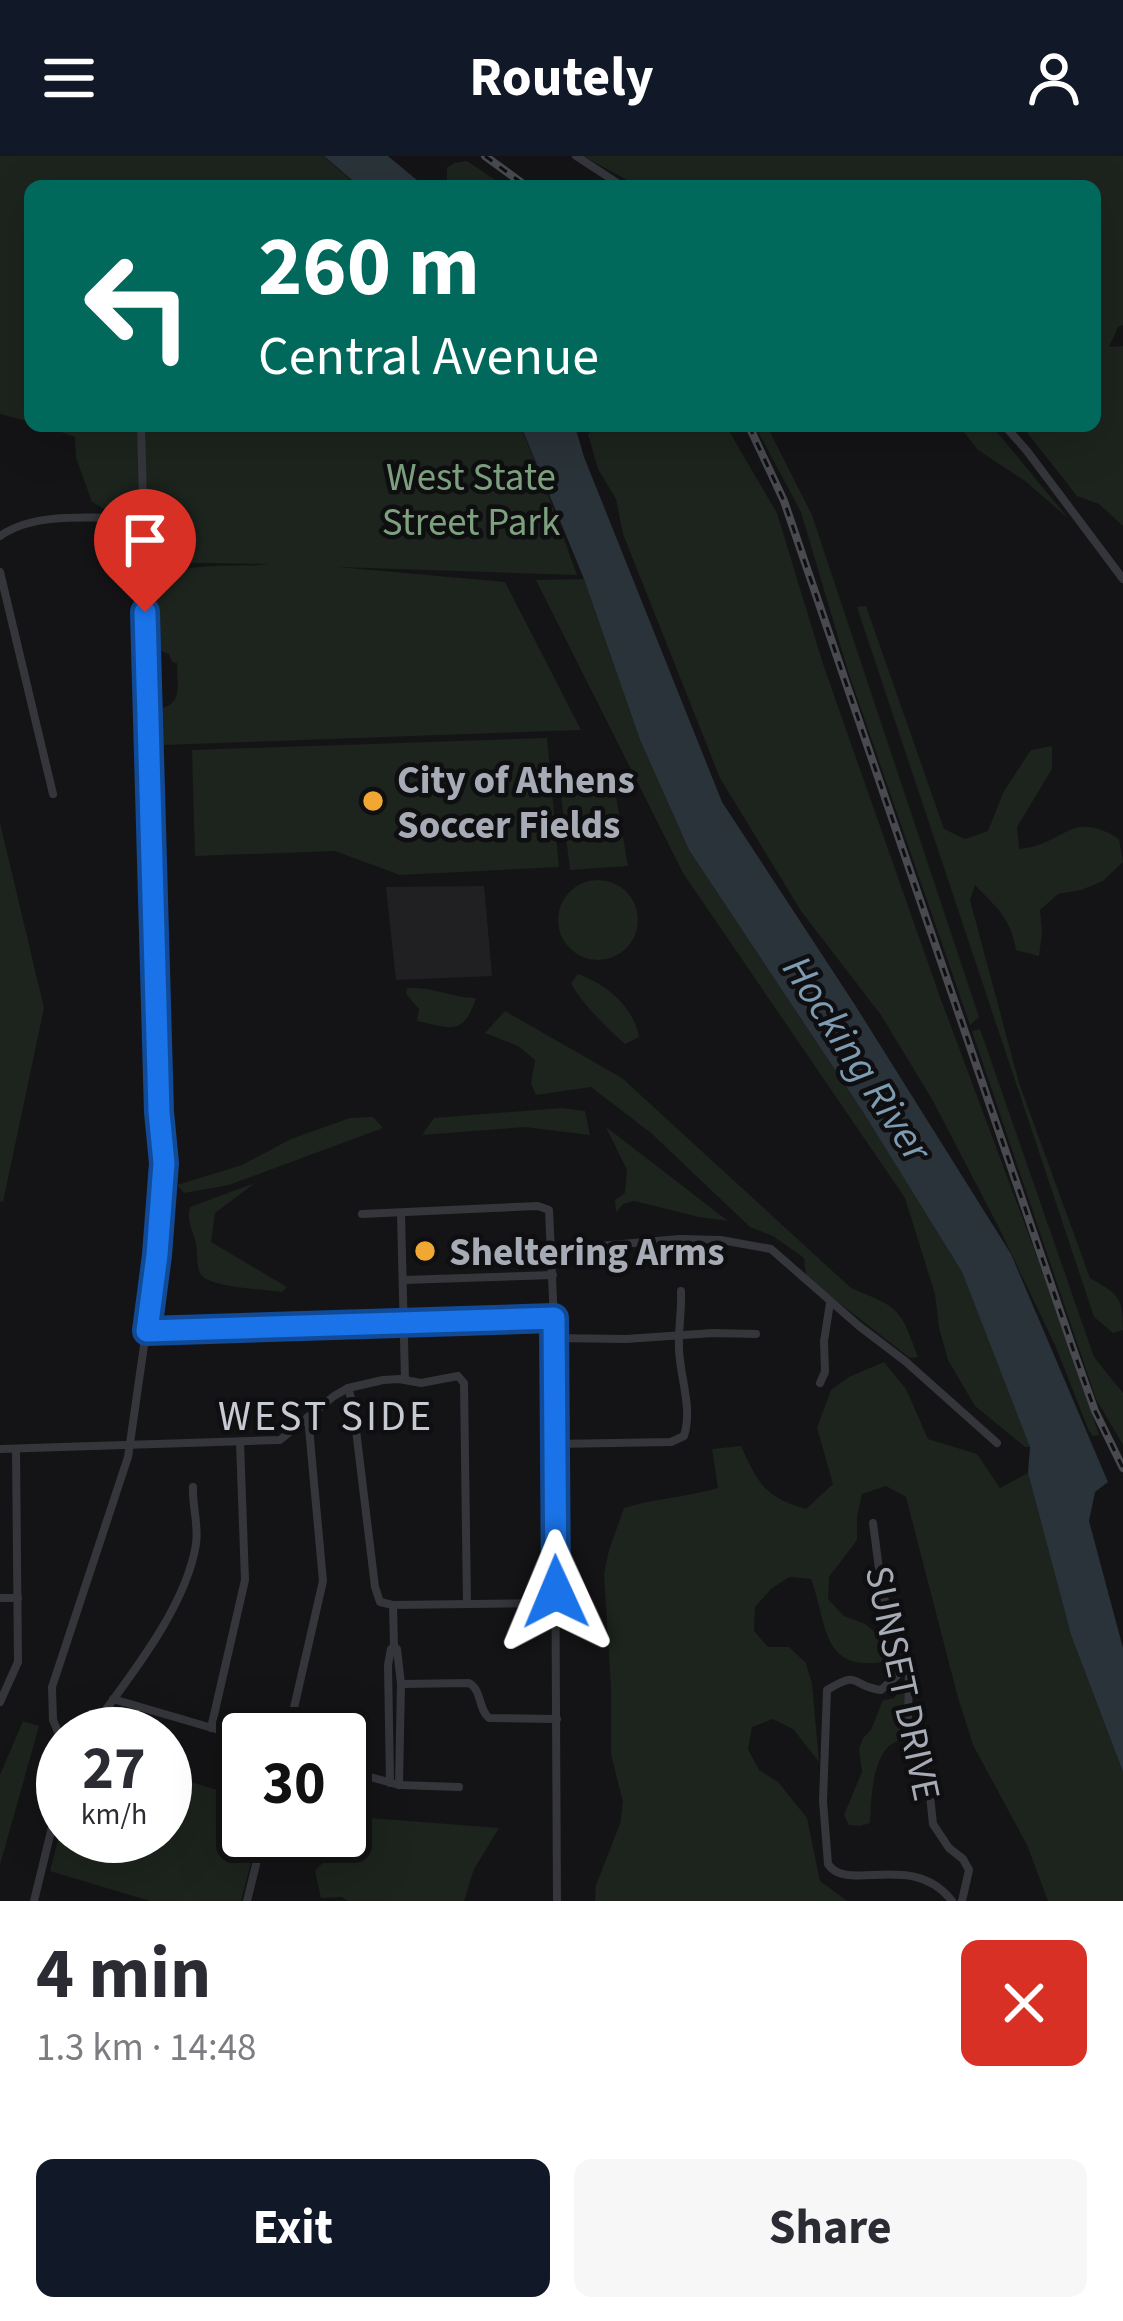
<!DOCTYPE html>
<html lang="en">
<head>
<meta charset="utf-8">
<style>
  body { margin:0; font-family:"Source Sans 3",sans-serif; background:#f7f7f7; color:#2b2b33; height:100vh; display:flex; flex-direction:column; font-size:45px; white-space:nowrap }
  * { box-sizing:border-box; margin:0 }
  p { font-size:39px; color:#7c7c81 }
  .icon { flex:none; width:66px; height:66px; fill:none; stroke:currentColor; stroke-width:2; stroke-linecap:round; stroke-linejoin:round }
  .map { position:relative; height:1745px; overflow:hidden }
  .panel { display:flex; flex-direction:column; background:#fff; flex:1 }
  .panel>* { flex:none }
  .top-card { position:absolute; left:24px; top:24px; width:1077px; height:252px; border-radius:18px; box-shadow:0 12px 48px #0002; background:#00695c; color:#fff; overflow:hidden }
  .speed { position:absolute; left:36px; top:1551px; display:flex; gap:24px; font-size:60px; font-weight:700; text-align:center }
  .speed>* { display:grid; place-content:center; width:156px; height:156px; border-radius:50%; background:#fff; box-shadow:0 12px 48px #0002; line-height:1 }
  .speed small { font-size:30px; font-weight:400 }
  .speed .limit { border:6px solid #111; border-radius:18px; background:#fff; color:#111 }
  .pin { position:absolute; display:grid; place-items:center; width:102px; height:102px; color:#fff; margin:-123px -51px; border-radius:50% 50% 50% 0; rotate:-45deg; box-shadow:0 0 12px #0007 }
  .pin .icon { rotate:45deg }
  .me { position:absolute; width:132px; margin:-66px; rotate:359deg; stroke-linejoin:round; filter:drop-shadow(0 0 9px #0008) }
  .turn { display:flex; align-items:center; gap:42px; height:252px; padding:0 36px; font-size:54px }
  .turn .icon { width:156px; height:156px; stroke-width:2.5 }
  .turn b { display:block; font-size:84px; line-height:102px }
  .round { display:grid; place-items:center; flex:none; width:126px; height:126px; border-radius:18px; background:#f7f7f7 }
  .summary { display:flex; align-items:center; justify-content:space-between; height:204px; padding:0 36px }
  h1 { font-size:72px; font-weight:700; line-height:90px }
  .button { display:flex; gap:24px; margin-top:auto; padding:24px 36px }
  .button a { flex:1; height:138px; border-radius:18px; background:#111827; color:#fff; font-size:48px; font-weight:700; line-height:138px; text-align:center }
  .button a+a { background:#f7f7f7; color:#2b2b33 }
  header { display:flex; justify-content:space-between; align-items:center; height:156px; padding:0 36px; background:#111827; color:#fff; font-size:54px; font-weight:700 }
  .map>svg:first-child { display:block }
</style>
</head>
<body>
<header><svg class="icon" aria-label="menu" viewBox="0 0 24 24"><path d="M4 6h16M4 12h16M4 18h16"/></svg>Routely<svg class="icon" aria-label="person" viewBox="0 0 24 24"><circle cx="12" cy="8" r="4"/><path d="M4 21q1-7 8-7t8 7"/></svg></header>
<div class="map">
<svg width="1123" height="1745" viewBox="0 0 1123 1745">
  <rect width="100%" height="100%" fill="#141416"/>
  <path fill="#202023" d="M484,730L492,820L396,824L386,731Z"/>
  <g fill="#1c241d">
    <path d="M0,0H323L358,30H30V266L0,258Z"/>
    <path d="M583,0H1123V169L1118,171L1109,191L1123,190V370L1099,348L1077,340L1022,270H1095V30H638Z"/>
    <path d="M467,5L504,30H447V12L454,7Z"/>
    <path d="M44,270H520L541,319L577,419L338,411L505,426L581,574L163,589L162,552C183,547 177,526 177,507L172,506L169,498L153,492C153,477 149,448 153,434C163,401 241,413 268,408L151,406L150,353H105L92,346L76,302L75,281Z"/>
    <path d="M597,270H726L777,357L823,508L940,841L1052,1141L1099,1279L1093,1280L1089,1275L1055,1189L999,1072L933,945L881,859L801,755L720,622L623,378L616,343L598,313L588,278Z"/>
    <path d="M755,270H767L812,359L979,861L970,869L848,515L801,356Z"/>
    <path d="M959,270H992L1068,362L1025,325L978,294Z"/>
    <path d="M584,423L640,584L689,694L863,956L962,1116L1031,1291H1025L975,1250L948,1204L939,1172L935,1138L905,1042L683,717L536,424Z"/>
    <path d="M866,450L944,673L965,683L988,675L1004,635L1031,594L1052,590V613L1017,671L1019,693C1065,689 1071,652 1119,683L1123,706L1103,725L1081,734L1058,738L1040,754L1042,777L1039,800L1016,794C1011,762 996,751 975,729L970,744L1019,927L1090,1122C1118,1138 1123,1141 1123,1174L1113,1177L1094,1161L857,451Z"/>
    <path d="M547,582L559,711L400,719L335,695L195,700L192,594Z"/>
    <path d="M612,617L628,710L570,714L559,622Z"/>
    <path d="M0,667L44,852L3,1046L0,1045Z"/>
    <circle cx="598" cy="764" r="40"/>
    <path d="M578,818C606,828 634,851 639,881L625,888C608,873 581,847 571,827Z"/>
    <path d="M407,832C431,830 452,842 476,842C463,881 451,872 417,865L419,853L406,838Z"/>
    <path d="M505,855L622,922L851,1132C899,1152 900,1151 918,1201L910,1202L806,1121L804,1102L773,1080L750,1071L651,977L591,931L536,939L531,927L535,904L518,890L485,877Z"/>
    <path d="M980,873L1094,1201L1123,1237V1289L1096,1243L972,875Z"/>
    <path d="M562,952L585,955L590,979L525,971L422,979L434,962Z"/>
    <path d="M373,961L383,972L229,1029L184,1037L177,1029L242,1009L291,983L350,962Z"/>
    <path d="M606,971L728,1065L699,1061L634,1045L623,1048L616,1056L615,1044L625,1037L627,1014Z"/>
    <path d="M255,1027L215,1057L211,1086L287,1131L282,1136C265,1133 206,1132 200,1117C196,1109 198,1097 196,1088C193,1074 186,1065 190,1051Z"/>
    <path d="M884,1206L906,1233L928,1283L977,1298L1000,1332L1028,1317L1071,1479L1123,1616V1745H1048L1027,1689L973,1589L957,1538L906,1341L886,1330L862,1338L857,1360V1384L829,1421L828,1443L844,1460L865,1468L883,1483L888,1505C821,1518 828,1470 811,1423L789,1421L771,1433L755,1451L754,1475L768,1491H789L806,1507L812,1528L819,1606L793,1573L773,1563L752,1571L748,1593L759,1614L778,1626L807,1662L820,1725L847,1745H595L596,1729L620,1668L623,1646L611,1598V1531L604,1418L609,1394L624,1352C656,1342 687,1341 718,1332L712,1293L741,1290C758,1327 765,1342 806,1353L833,1328L817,1272L831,1234L849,1221Z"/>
    <path d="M904,1525L906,1582C900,1584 893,1586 888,1591C872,1607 871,1646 870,1667L860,1670L849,1669L844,1659L862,1616L859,1593L863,1582L871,1574L883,1544L894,1542Z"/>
    <path d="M23,1565L39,1570L0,1709V1619Z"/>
    <path d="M165,1618L243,1642V1680H258L241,1745H150L50,1715L63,1664V1680H165Z"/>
    <path d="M350,1650L370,1662L499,1672L474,1713L464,1745H347L342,1741L321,1742L315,1715L330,1699L304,1680H319L332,1687L345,1680V1660Z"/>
  </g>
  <g fill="#2a3339">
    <path d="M324,0H388L424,30H359Z"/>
    <path d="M521,270H575L584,301L722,646L855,849L1011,1098L1108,1326L1095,1336L1089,1365L1123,1492V1616L1071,1479L1028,1317L1030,1291L962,1116L863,956L689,694L640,584L584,423Z"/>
  </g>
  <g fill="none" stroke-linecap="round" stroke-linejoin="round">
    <g stroke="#35363b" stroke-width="8">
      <path d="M576,0L622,30"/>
      <path d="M1005,270L1027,295L1123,423"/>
      <path d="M0,380C37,354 99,363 143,362"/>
      <path d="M0,416L53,638"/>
      <path d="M401,1057L405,1224"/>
      <path d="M362,1058L538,1050L549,1054L554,1165L557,1745"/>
      <path d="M552,1094L680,1083L721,1084L771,1093L859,1170L905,1205L997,1287"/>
      <path d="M403,1124L553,1119"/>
      <path d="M147,1175L554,1162"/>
      <path d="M554,1182L626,1183L713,1177L756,1178"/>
      <path d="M820,1227L825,1216L824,1185L830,1147"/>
      <path d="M348,1232L353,1249L375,1431L380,1446L393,1449L556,1447"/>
      <path d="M554,1288L671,1286L684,1280C693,1252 680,1222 679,1193C678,1174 682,1154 681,1135"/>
      <path d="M0,1293L280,1284L334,1240L348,1232L383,1224L399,1223L421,1227L458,1220L464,1227L467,1448"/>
      <path d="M873,1367L882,1436L909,1514L908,1565L928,1621L933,1668L949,1692L963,1703L969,1714L962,1745"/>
      <path d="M0,1442H18"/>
      <path d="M393,1449L394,1490L397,1493L401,1528L399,1629"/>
      <path d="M909,1514L901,1516L881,1534C849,1530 862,1513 827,1534L823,1645L828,1708C847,1738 913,1694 952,1745"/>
      <path d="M401,1528L469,1527C482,1534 478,1553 489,1562L557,1563"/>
      <path d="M113,1543L243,1581"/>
      <path d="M0,1546L18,1506L16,1293"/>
      <path d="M211,1572L245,1424L240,1286"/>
      <path d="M88,1578C126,1525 186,1453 196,1388C199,1369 192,1350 193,1331"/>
      <path d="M288,1578L323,1425L308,1261"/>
      <path d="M63,1588L53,1564L52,1531L128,1301L157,1099L164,1007L159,956L141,270"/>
      <path d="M345,1614L399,1629L459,1631"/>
      <path d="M390,1627L388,1509L391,1493L394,1490"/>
      <path d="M34,1745L63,1626"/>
      <path d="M247,1745L263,1680"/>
    </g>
    <g stroke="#484a50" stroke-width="8">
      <g id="rail">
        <path d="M485,0L526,30"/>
        <path d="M749,270L784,345L1073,1193L1095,1255L1123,1312"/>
      </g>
    </g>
    <use href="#rail" stroke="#0f0f11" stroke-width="3" stroke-dasharray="9" stroke-linecap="butt"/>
  </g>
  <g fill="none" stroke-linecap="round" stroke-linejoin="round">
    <g stroke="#114b97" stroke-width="30">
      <path id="route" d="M145,456L159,956L164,1007L157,1099L147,1175L554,1162L556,1436"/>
    </g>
    <use href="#route" stroke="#1a73e8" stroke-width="21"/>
  </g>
  <g fill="#f0a832" stroke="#0f0f11" stroke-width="4.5">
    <circle cx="373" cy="645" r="12"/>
    <circle cx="425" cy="1095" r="12"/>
  </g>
  <g text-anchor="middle" stroke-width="9" stroke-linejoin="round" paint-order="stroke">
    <g font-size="39" fill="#7da17e" stroke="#0f0f11">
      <text x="471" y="334">West State<tspan x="471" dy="45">Street Park</tspan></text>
    </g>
    <g font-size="39" font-weight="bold" fill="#a6abb6" stroke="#0f0f11" text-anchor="start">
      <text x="397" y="637">City of Athens<tspan x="397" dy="45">Soccer Fields</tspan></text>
      <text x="449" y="1109">Sheltering Arms</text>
    </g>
    <g font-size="39" fill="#a6abb6" stroke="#0f0f11">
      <text transform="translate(904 1527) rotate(78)" y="14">SUNSET DRIVE</text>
    </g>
    <g font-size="42" font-style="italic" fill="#7d9bb1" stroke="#0f0f11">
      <text transform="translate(858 902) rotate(57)" y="15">Hocking River</text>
    </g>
    <g font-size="42" letter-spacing="3" fill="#c7cad2" stroke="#0f0f11">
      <text x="326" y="1274">WEST SIDE</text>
    </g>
  </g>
</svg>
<div class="speed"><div>27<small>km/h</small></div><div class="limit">30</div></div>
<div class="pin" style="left:145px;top:456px;background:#d93025"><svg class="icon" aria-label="arrive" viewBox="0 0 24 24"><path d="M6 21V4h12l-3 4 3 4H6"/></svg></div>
<svg class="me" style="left:556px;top:1436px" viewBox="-20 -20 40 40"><path d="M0-17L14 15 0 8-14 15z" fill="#1a73e8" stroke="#fff" stroke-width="4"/></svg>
<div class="top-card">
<div class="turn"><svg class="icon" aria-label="left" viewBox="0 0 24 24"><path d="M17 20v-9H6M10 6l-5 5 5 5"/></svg><div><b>260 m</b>Central Avenue</div></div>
</div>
</div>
<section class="panel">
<div class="summary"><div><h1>4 min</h1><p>1.3 km · 14:48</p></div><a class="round" style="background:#d93025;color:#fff"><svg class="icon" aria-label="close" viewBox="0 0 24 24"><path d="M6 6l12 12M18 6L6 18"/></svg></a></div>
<div class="button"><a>Exit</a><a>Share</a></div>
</section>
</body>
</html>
